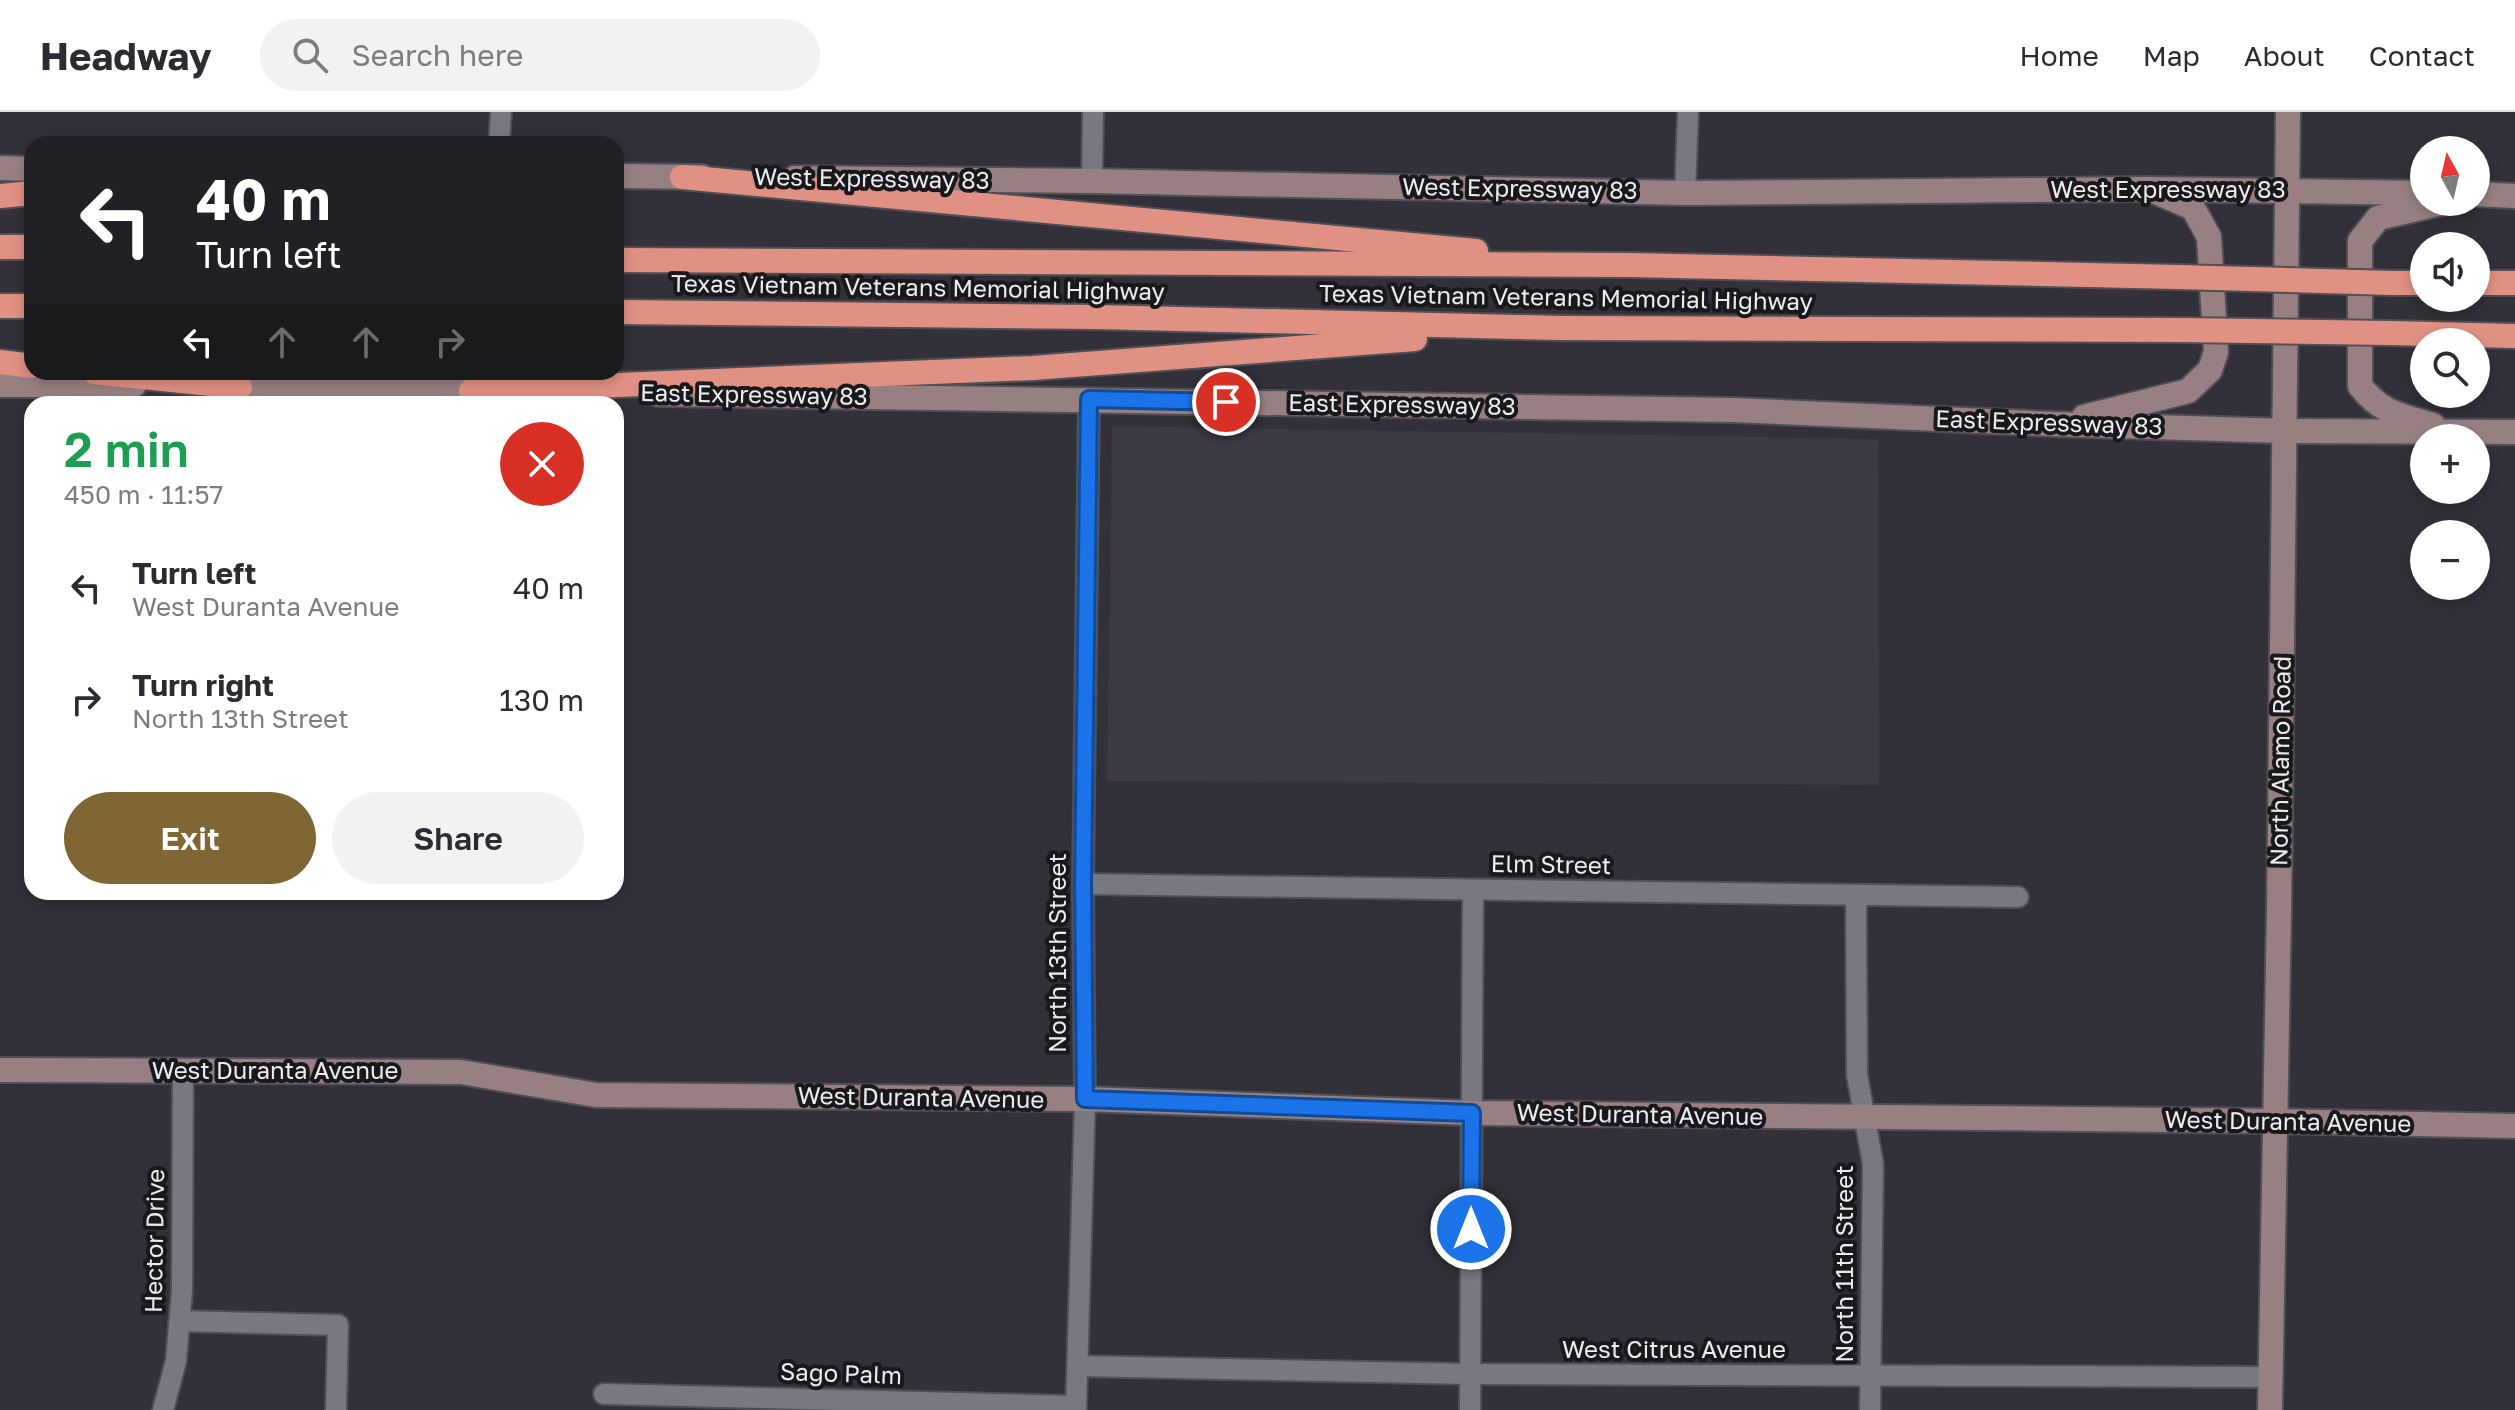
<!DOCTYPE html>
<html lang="en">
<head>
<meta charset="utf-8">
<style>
  body { margin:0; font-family:"Golos Text",sans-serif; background:#f2f2f3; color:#2b2b33; height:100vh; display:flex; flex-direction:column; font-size:30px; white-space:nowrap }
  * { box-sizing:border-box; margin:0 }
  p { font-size:26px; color:#7c7c81 }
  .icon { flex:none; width:44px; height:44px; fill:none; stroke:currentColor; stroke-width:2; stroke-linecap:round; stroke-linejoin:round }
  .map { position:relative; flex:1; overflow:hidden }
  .sheet { position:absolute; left:24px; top:284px; width:600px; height:504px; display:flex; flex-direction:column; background:#fff; border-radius:24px; box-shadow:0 4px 12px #0003 }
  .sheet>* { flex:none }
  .guide { position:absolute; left:24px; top:24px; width:600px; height:244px; border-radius:24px; box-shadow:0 4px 12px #0003; background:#202124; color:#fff; overflow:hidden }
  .needle { width:52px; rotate:352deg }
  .fabs { position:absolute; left:2410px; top:24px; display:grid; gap:16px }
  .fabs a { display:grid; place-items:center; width:80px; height:80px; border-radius:50%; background:#fff; box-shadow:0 4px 12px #0003; font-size:40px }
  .pin { position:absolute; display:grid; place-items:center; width:68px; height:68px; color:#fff; margin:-34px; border:4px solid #fff; border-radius:50%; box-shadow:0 2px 8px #0007 }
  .me { position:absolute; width:88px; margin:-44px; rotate:0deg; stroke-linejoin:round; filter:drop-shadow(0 0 6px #0008) }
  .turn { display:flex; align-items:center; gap:28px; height:168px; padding:0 40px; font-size:36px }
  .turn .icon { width:104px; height:104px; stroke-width:2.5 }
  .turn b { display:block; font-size:56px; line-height:68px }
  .lanes { display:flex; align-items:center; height:76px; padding:0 40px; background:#0003; justify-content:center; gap:40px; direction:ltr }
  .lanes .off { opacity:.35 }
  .round { display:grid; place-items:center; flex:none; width:84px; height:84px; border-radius:42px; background:#f2f2f3 }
  .head { display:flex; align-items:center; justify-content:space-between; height:136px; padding:0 40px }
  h1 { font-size:48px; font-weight:600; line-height:60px; color:#1e9e55 }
  .cta { display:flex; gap:16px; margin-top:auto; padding:16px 40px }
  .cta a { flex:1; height:92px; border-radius:48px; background:#806535; color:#fff; font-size:32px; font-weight:600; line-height:92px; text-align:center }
  .cta a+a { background:#f2f2f3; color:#2b2b33 }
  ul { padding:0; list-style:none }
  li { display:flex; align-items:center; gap:24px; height:112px; padding:0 40px }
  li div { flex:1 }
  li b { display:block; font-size:30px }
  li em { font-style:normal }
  header { display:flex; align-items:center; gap:48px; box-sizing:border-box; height:112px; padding:0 40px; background:#fff; border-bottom:2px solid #e1e1e2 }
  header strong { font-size:38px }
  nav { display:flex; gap:44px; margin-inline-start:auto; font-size:28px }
  .search { width:560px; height:72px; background:#f2f2f3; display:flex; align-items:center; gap:20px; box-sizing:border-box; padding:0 28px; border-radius:44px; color:#7c7c81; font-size:30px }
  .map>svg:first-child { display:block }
</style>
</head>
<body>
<header>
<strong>Headway</strong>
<div class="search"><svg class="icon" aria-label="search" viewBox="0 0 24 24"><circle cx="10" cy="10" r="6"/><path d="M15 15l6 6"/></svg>Search here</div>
<nav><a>Home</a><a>Map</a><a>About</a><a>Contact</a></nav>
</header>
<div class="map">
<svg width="2515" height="1298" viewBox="0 0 2515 1298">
  <rect width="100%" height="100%" fill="#323038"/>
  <path fill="#3c3945" d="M1112,314L1878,327L1879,673L1107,669Z"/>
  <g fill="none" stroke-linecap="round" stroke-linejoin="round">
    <g stroke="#514f55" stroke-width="24">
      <g id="street">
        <path d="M499,32L501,0"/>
        <path d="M1092,69L1093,0"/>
        <path d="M1685,81L1688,0"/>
        <path d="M1083,772L2018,785"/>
        <path d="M1856,783L1857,963L1873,1052L1870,1298"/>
        <path d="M180,1209L338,1213L336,1298"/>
        <path d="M1078,1254L1471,1262L2270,1265"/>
        <path d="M604,1282L1076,1294"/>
        <path d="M163,1298L176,1249L182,1178L183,959"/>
        <path d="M1076,1298L1085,987L1083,772L1089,287"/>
        <path d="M1470,1298L1473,778"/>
      </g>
    </g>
    <g stroke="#514f55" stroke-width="28">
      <g id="secondary">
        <path d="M0,56L32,57"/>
        <path d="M616,64L702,65"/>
        <path d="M795,66L1092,69L1685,81L2146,77L2424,81"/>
        <path d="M2476,82L2515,84"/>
        <path d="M0,273H134"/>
        <path d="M218,275L490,279"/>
        <path d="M658,282L1734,298L2054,312L2285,319L2515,320"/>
        <path d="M2084,305L2188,279L2210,258L2216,240L2209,125L2193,96L2158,81"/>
        <path d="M2433,313C2401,303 2382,302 2360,274V129L2378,106L2446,90"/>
        <path d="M0,958L461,960L596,983L1085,987L1472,1001L2274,1009L2515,1014"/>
        <path d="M2270,1298L2279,798L2288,0"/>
      </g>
    </g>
    <g stroke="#514f55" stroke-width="28">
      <g id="highway">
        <path d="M682,65L1476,139"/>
        <path d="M0,84L32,81"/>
        <path d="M0,135H32"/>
        <path d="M616,148L1630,153L2178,165"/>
        <path d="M2393,171H2424"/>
        <path d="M2476,171H2515"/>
        <path d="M0,194H32"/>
        <path d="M616,200L1096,205L1561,216L2180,218"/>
        <path d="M2389,221L2515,224"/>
        <path d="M0,250L32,254"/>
        <path d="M94,260L240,275"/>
        <path d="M471,279L1033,256L1415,227"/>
      </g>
    </g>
    <use href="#street" stroke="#797881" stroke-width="20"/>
    <use href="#secondary" stroke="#988082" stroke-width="24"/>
    <use href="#highway" stroke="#e19183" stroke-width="24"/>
    <g stroke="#514f55" stroke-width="28" stroke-linecap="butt">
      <g id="highway-bridge">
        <path d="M2178,165L2393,171"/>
        <path d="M2180,218L2389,221"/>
      </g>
    </g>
    <use href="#highway-bridge" stroke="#e19183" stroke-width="24"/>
  </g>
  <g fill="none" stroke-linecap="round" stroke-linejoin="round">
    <g stroke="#114b97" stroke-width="20">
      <path id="route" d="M1226,290L1089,287L1083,772L1085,987L1472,1001L1471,1117"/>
    </g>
    <use href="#route" stroke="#1a73e8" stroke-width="14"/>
  </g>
  <g text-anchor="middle" stroke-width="8" stroke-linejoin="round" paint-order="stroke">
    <g font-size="24" fill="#ecebf0" stroke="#19191c">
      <text transform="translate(872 67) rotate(1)" y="8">West Expressway 83</text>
      <text transform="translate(1520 77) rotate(1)" y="8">West Expressway 83</text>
      <text x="2168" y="86">West Expressway 83</text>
      <text transform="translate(918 176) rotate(1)" y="8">Texas Vietnam Veterans Memorial Highway</text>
      <text transform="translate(1566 186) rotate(1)" y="8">Texas Vietnam Veterans Memorial Highway</text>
      <text transform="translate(754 283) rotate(1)" y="8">East Expressway 83</text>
      <text transform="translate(1402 293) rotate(1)" y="8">East Expressway 83</text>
      <text transform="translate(2049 311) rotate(2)" y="8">East Expressway 83</text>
      <text transform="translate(2281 649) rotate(-89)" y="8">North Alamo Road</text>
      <text transform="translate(1551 753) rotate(1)" y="8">Elm Street</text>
      <text transform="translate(1058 841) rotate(-90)" y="8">North 13th Street</text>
      <text x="275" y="967">West Duranta Avenue</text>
      <text transform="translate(921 986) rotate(1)" y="8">West Duranta Avenue</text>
      <text transform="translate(1640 1003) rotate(1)" y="8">West Duranta Avenue</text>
      <text transform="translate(2288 1010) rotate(1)" y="8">West Duranta Avenue</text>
      <text transform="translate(155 1129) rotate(-89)" y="8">Hector Drive</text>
      <text transform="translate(1845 1152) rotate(-90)" y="8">North 11th Street</text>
      <text x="1674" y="1246">West Citrus Avenue</text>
      <text transform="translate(841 1262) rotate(2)" y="8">Sago Palm</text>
    </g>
  </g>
</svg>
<div class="fabs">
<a><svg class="needle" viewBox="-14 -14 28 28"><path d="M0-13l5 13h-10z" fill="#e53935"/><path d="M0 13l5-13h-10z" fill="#7c7c81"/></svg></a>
<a><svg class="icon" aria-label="sound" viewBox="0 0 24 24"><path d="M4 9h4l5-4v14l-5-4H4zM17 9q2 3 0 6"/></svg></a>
<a><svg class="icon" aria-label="search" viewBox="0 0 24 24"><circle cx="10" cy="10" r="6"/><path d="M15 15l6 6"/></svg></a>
<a>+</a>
<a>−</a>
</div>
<div class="pin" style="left:1226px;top:290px;background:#d93025"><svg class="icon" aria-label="arrive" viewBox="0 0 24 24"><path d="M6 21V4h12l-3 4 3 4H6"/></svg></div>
<svg class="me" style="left:1471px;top:1117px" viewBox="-20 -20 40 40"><circle r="17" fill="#1a73e8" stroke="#fff" stroke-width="3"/><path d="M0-11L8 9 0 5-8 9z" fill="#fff"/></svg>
<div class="guide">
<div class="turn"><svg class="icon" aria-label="left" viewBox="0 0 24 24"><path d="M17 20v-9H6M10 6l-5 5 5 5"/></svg><div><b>40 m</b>Turn left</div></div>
<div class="lanes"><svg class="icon" aria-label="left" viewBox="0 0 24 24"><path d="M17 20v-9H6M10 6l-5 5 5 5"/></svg><svg class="icon off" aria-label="ahead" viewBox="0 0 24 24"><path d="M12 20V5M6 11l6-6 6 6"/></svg><svg class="icon off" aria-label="ahead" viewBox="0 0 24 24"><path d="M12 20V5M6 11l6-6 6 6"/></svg><svg class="icon off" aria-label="right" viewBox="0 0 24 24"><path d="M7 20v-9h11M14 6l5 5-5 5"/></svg></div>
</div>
<section class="sheet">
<div class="head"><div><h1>2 min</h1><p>450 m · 11:57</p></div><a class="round" style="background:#d93025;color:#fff"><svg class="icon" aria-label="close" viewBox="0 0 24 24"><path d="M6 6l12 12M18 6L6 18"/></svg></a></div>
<ul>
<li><svg class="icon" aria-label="left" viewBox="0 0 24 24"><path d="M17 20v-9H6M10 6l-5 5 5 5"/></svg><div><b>Turn left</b><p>West Duranta Avenue</p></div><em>40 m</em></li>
<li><svg class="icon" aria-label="right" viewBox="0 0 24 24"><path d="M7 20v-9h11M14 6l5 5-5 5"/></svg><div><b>Turn right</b><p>North 13th Street</p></div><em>130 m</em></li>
</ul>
<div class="cta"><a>Exit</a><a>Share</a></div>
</section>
</div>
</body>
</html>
